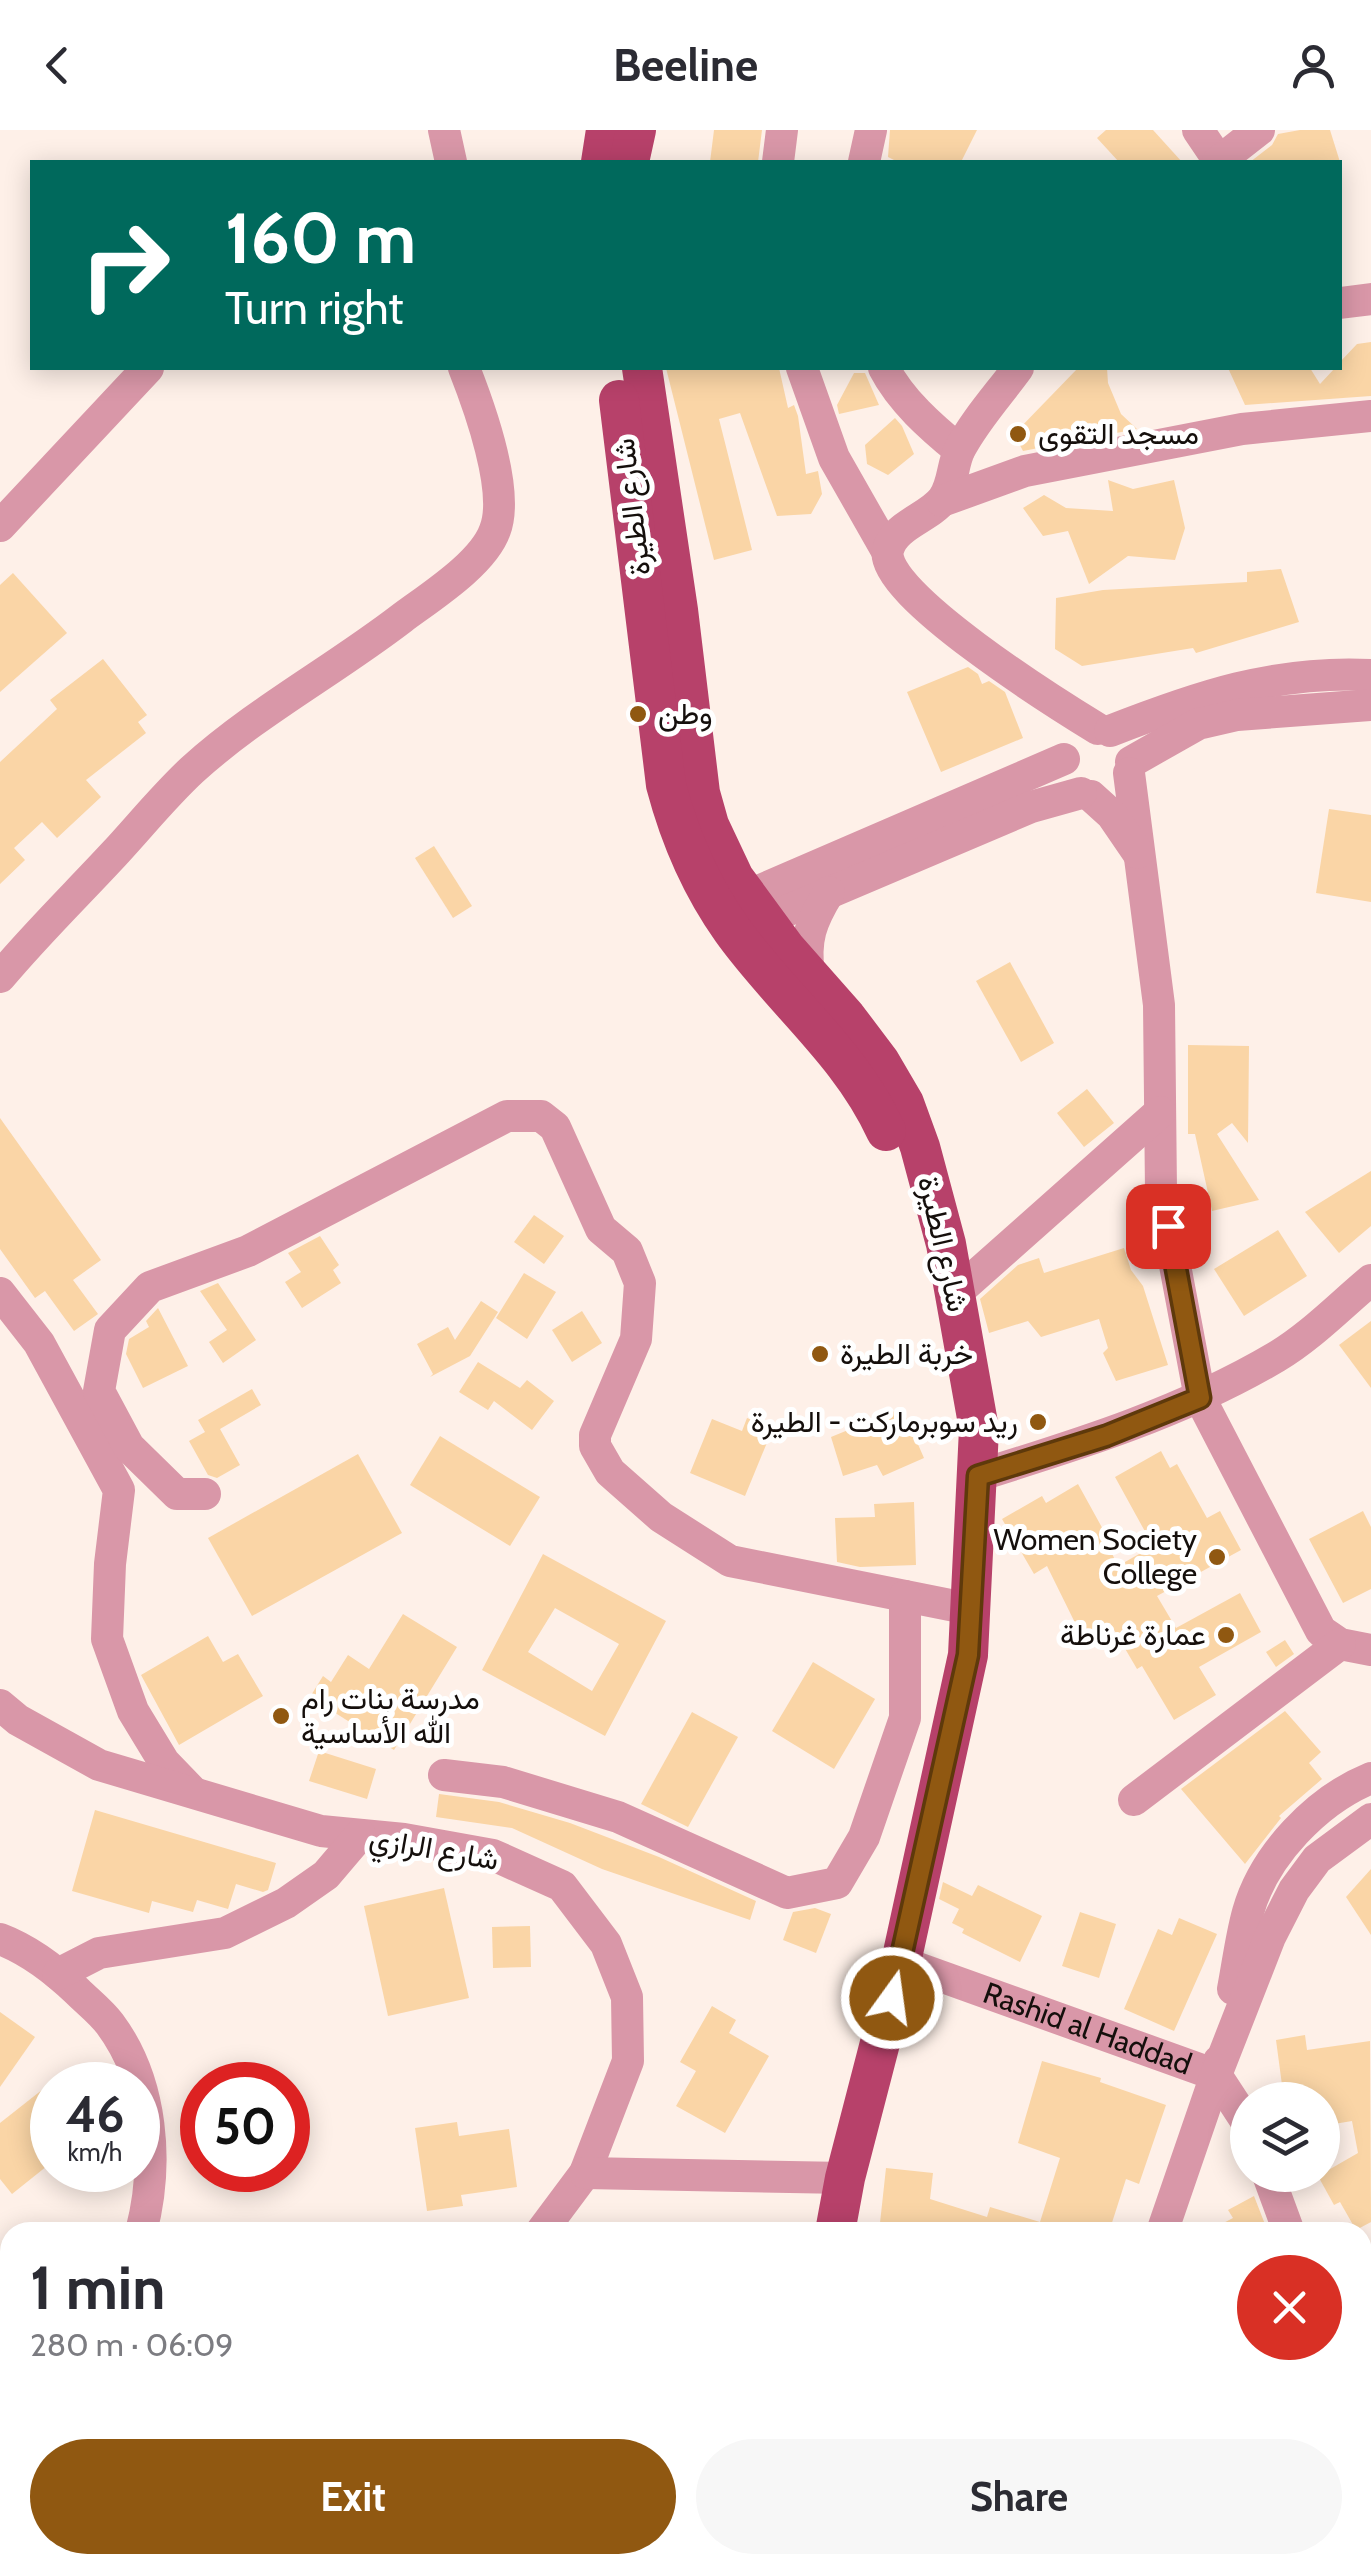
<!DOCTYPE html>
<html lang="en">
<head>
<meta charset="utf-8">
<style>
  body { margin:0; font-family:Cabin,Vazirmatn,sans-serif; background:#f7f7f7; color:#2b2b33; height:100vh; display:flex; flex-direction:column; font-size:38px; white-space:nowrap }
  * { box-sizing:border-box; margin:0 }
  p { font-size:32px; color:#7c7c81 }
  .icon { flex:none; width:55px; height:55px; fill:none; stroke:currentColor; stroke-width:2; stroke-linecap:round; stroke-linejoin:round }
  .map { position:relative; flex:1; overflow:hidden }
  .sheet { position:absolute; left:0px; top:2092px; width:1372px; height:352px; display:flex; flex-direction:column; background:#fff; border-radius:30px 30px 0 0; box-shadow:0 5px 25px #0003 }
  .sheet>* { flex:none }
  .top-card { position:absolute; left:30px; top:30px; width:1312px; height:210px; border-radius:0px; box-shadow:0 5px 25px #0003; background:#00695c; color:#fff; overflow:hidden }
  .fabs { position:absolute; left:1230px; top:1952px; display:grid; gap:20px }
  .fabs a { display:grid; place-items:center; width:110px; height:110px; border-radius:50%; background:#fff; box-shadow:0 5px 25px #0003; font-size:50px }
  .speed { position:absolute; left:30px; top:1932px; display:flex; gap:20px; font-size:50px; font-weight:700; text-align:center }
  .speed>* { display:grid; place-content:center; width:130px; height:130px; border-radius:50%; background:#fff; box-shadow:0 5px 25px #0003; line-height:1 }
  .speed small { font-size:25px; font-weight:400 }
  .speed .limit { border:15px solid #d22; background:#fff; color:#111 }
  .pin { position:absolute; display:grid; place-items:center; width:85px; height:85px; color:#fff; margin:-42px; border-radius:20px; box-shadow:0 5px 15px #0006 }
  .me { position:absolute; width:110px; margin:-55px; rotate:14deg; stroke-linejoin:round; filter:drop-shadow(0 0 8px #0008) }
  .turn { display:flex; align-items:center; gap:35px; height:210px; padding:0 30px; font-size:45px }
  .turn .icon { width:130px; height:130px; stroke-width:2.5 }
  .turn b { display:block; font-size:70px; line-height:85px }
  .round { display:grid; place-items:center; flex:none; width:105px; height:105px; border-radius:52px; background:#f7f7f7 }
  .head { display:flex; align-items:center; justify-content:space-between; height:170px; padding:0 30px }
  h1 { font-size:60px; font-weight:800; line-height:75px }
  .button { display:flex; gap:20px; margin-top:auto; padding:20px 30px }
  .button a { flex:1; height:115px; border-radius:60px; background:#905811; color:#fff; font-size:40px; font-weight:800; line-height:115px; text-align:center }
  .button a+a { background:#f7f7f7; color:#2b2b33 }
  header { display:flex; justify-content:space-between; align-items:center; height:130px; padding:0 30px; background:#fff; font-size:45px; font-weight:800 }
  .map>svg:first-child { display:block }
</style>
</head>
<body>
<header><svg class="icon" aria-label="back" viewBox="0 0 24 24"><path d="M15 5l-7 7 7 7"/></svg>Beeline<svg class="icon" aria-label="person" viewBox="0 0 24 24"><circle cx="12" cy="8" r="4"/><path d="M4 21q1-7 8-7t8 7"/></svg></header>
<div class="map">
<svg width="1371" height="2444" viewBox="0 0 1371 2444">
  <rect width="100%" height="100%" fill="#fef0e8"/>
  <g fill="#fad5a6" fill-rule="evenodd">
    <path d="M714,0H762L758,32H710Z"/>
    <path d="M890,0H977L961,32H898L888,27Z"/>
    <path d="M1106,0H1153L1182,32H1119L1097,8Z"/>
    <path d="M1300,0H1330L1340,32H1250L1272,15L1278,4Z"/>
    <path d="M1371,212V266L1245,275L1228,238H1310L1320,254L1335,238H1340V232L1357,214Z"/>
    <path d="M666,238H779L788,278L794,275L798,286L806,344L818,341L822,364L811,384L777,386L740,283L719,289L752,420L714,430Z"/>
    <path d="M1078,238H1107L1108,253L1121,284L1137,299L1023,321L1014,304Z"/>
    <path d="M854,243H865L879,275L839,284L837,275Z"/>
    <path d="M895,288L902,296L914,324L888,345L867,334L865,315Z"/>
    <path d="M1108,350L1133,359L1174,350L1185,398L1175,430L1128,426L1089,454L1068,401L1043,406L1023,378L1044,365L1066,378L1113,381Z"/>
    <path d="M1281,439L1299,492L1196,523L1193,518L1082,536L1055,519L1056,468L1103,460L1247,452V442Z"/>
    <path d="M13,443L67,503L0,562V455Z"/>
    <path d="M103,529L147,585L138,592L146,603L86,650L101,667L57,708L42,692L14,718L25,730L0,754V632L57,579L50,570Z"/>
    <path d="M968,537L978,544L982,554L989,551L1005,562L1023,608L941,642L907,562Z"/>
    <path d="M1329,679L1371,685V772L1316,763Z"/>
    <path d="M434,716L472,776L453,788L415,728Z"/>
    <path d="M1010,832L1054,913L1021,932L976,851Z"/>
    <path d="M1188,915L1249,916L1248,1013L1232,993L1217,1004L1259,1070L1212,1081L1195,1004H1188Z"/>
    <path d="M1087,959L1114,993L1084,1017L1057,983Z"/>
    <path d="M0,988L101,1130L73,1150L98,1184L74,1201L45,1161L35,1168L0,1119Z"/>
    <path d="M1371,1041V1096L1339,1123L1305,1082Z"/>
    <path d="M534,1085L564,1106L544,1134L514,1112Z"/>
    <path d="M1278,1100L1307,1146L1244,1186L1214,1139Z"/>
    <path d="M320,1106L339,1135L333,1140L341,1153L302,1178L285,1152L301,1142L288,1123Z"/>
    <path d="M1124,1118L1131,1140L1143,1156L1168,1235L1116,1251L1103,1223L1108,1218L1099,1189L1041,1207L1028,1191L989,1203L980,1169L1018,1135L1039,1128L1044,1143Z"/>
    <path d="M524,1143L556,1162L527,1209L496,1188Z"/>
    <path d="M218,1153L256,1210L223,1233L209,1212L227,1200L200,1161Z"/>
    <path d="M481,1171L498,1182L470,1226L430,1247L433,1244L417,1214L448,1197L455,1210Z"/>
    <path d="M158,1178L188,1236L143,1258L126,1224L129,1209L149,1197L146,1191Z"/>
    <path d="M582,1181L602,1213L572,1232L552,1200Z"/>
    <path d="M1371,1191V1258L1339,1215Z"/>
    <path d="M478,1232L520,1258L527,1250L554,1271L532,1300L494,1271L488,1280L459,1262Z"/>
    <path d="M252,1259L261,1275L220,1299L240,1335L217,1348L208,1345L189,1311L205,1302L198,1290Z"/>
    <path d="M902,1278L924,1328L883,1346L877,1335L843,1346L831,1307Z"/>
    <path d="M747,1288L773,1298L745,1366L690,1343L712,1289L742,1301Z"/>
    <path d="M440,1306L540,1367L510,1416L410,1355Z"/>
    <path d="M1161,1321L1170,1338L1177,1334L1207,1388L1220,1381L1241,1420L1157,1466L1176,1498L1240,1463L1261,1502L1199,1537L1216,1565L1174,1590L1142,1536L1137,1539L1110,1493L1082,1507L1047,1436L1034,1444L1002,1389L1042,1366L1046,1373L1078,1354L1105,1403L1103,1405L1118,1436L1153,1416L1115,1347Z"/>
    <path d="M358,1324L402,1403L252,1486L208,1408Z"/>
    <path d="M914,1372L916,1435L860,1437L837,1432L835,1388L875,1387L874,1374Z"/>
    <path d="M1363,1381L1371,1397V1459L1343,1473L1309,1409Z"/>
    <path d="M543,1424L666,1491L605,1606L482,1540ZM555,1478L619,1514L592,1561L528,1522Z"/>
    <path d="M403,1484L457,1517L394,1620L310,1567L323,1546L331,1552L348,1525L369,1539Z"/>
    <path d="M208,1506L223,1532L238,1524L263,1566L179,1615L141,1545Z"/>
    <path d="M1285,1510L1294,1524L1276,1537L1266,1522Z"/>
    <path d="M813,1532L875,1569L834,1639L772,1601Z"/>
    <path d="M1285,1581L1321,1622L1309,1633L1322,1649L1279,1686L1281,1688L1245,1734L1181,1659Z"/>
    <path d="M692,1582L738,1607L688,1697L641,1674Z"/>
    <path d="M319,1621L376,1639L367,1669L309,1651Z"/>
    <path d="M439,1664L499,1672L570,1693L659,1727L756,1771L750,1790L602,1739L512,1698L436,1687Z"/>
    <path d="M95,1680L276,1733L268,1760L263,1762L236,1754L228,1779L197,1770L193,1782L152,1771L149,1783L72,1761Z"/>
    <path d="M1371,1739V1805L1346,1767Z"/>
    <path d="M943,1752L972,1766L978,1755L1042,1786L1020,1832L962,1803L964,1799L952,1793L959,1779L939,1769Z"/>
    <path d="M444,1758L469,1868L388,1886L364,1776Z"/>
    <path d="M815,1778L831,1784L816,1823L783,1810L793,1782Z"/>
    <path d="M1080,1782L1116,1794L1099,1848L1062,1836Z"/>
    <path d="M1179,1788L1217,1804L1174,1901L1124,1879L1158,1799L1172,1805Z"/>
    <path d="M530,1796L531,1837L493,1838L492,1797Z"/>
    <path d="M712,1876L736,1890L729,1903L769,1926L725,2003L676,1976L696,1941L680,1932Z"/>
    <path d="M0,1882L35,1907L0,1957Z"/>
    <path d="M1305,1905L1307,1920L1370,1911L1371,2092L1356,2100L1340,2072L1334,2075L1318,2046L1358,2023L1352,1991L1322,1996V1970H1299L1296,1953L1282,1955L1276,1910Z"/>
    <path d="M1042,1931L1101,1948L1100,1952L1166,1975L1139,2054L1126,2049L1109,2102H879L886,2038L933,2043L930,2069L987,2087L990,2077L1040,2092L1060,2028L1018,2013Z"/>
    <path d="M52,1952V2032L12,2064L0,2049V1993Z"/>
    <path d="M457,1992L459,2006L509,1999L517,2057L461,2065L463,2076L427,2081L415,1998Z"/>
    <path d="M1254,2066L1268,2102H1206L1233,2088L1228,2080Z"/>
  </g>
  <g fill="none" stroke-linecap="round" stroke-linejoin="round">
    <g stroke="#d997a8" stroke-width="32">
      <path d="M444,0L451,32"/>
      <path d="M1198,0L1219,31"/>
      <path d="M778,32L782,0"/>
      <path d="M864,32L871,0"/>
      <path d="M1218,32L1259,0"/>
      <path d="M1340,173L1371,169"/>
      <path d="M802,238L834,328L887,421"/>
      <path d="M884,238C901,271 931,297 959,320"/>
      <path d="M1018,238C1000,263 975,290 960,319C952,334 954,354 943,369C929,388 894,395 888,420C877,462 1062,577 1098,599"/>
      <path d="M942,371L1025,341L1242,299L1371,286"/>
      <path d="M0,396L148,238"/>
      <path d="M1110,601C1197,567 1275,540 1371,545"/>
      <path d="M1131,632L1198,594L1237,585L1371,575"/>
      <path d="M1129,643L1159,875L1161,1061L1200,1268L1321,1501L1340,1514L1371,1520"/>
      <path d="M1091,666L1112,685L1138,723"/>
      <path d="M737,784L747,766L1064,629"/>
      <path d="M744,794L765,790L1031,677L1081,663"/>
      <path d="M809,844C804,810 811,791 829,762"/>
      <path d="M0,847C36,804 76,765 114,724C140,696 164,666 192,640C256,582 333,541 402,488C430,467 483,434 495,400C510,361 479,276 464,238"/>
      <path d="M0,1163L39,1213L119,1360L110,1434L107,1509L133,1581L164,1632L192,1661"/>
      <path d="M955,1164L1160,982"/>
      <path d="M977,1346C1080,1314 1183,1282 1276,1227C1310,1207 1341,1175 1371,1150"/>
      <path d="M205,1364H177L129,1317L99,1261L110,1200L150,1157L248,1121L507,986H541L555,997L601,1099L627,1121L640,1153L636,1209L595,1305V1316L610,1342L661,1387L730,1431L970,1479"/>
      <path d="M0,1575L18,1590L99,1635L321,1701L404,1709L493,1725L562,1756L606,1814L627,1867L628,1931L585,2043L541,2102"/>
      <path d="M444,1645L503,1652L618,1687L787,1763L837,1753L864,1707L905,1588V1466"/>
      <path d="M1134,1670L1340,1514"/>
      <path d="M0,1809C29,1820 55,1840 77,1861C88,1872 101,1882 110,1894C153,1952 159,2034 141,2102"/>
      <path id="s1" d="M901,1832L1216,1945"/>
      <path d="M58,1844L99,1823L225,1803L286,1773L326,1745L360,1705"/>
      <path d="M1233,1859C1238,1833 1241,1807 1248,1782C1264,1725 1317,1670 1371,1648"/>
      <path d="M1219,1931L1216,1945L1248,1994"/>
      <path d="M585,2043L845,2048"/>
      <path d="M1268,2045L1289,2102"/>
      <path d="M1162,2102L1216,1945L1270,1807L1294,1760L1317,1729L1371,1689"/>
      <path d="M1362,2279L1371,2298"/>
      <path d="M0,2355L10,2347"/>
      <path d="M778,2435L797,2444"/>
      <path d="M313,2444L318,2435"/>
      <path d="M1052,2444L1055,2435"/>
    </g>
    <g stroke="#b7416a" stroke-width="40">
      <path d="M601,32L606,0"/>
      <path d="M629,32L636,0"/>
      <path d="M642,238L678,480L700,663L709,695L734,748L786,819L846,887L880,932L904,973L920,1017L946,1114L979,1299L968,1525L901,1832L845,2048L835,2102"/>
      <path d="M619,270L666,655C680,708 700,755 732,800C782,870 850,922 886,1001"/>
      <path d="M710,2444L713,2435"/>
    </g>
  </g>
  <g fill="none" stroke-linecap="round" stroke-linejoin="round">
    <g stroke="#5e390b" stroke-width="25">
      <path id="route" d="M892,1868L968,1525L978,1346L1106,1306L1200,1268L1168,1096"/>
    </g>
    <use href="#route" stroke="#905811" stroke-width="18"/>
  </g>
  <g fill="#905811" stroke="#fff" stroke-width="4">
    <circle cx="1018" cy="304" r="10"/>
    <circle cx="638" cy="584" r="10"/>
    <circle cx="820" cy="1224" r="10"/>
    <circle cx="1038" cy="1292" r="10"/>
    <circle cx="1217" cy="1427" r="10"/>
    <circle cx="1226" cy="1505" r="10"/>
    <circle cx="281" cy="1586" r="10"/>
  </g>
  <g text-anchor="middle" stroke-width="10" stroke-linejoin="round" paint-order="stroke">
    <g font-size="30" fill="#150f0c" stroke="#fff" text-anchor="start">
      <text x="1038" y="314">مسجد التقوى</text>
      <text x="658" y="594">وطن</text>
      <text x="840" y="1234">خربة الطيرة</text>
      <text x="1018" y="1302" text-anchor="end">ريد سوبرماركت - الطيرة</text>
      <text x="1197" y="1420" text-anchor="end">Women Society<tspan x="1197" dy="34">College</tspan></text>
      <text x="1206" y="1515" text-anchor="end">عمارة غرناطة</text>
      <text x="301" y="1579">مدرسة بنات رام<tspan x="301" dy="34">الله الأساسية</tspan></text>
    </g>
    <g font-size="30" fill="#150f0c" stroke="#fff">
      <text transform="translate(632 377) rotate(-97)" y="10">شارع الطيرة</text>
      <text transform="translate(943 1114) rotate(77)" y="10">شارع الطيرة</text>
      <text transform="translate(434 1719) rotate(10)" y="10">شارع الرازي</text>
      <text dy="10" stroke="none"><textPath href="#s1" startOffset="198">Rashid al Haddad</textPath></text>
    </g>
  </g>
</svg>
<div class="fabs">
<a><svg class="icon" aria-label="layers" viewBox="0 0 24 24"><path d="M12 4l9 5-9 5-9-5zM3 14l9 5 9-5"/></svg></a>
</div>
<div class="speed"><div>46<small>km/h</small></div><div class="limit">50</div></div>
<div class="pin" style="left:1168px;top:1096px;background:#d93025"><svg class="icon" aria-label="arrive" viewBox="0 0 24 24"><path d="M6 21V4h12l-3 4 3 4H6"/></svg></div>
<svg class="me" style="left:892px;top:1868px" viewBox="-20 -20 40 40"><circle r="17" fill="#905811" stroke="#fff" stroke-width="3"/><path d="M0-11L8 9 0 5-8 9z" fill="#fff"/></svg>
<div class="top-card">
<div class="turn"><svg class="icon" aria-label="right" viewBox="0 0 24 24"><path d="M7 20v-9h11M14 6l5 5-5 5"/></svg><div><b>160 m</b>Turn right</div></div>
</div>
<section class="sheet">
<div class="head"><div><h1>1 min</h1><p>280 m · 06:09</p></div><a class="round" style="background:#d93025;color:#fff"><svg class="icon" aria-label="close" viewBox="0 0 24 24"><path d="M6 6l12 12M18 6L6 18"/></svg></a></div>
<div class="button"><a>Exit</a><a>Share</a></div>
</section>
</div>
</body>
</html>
